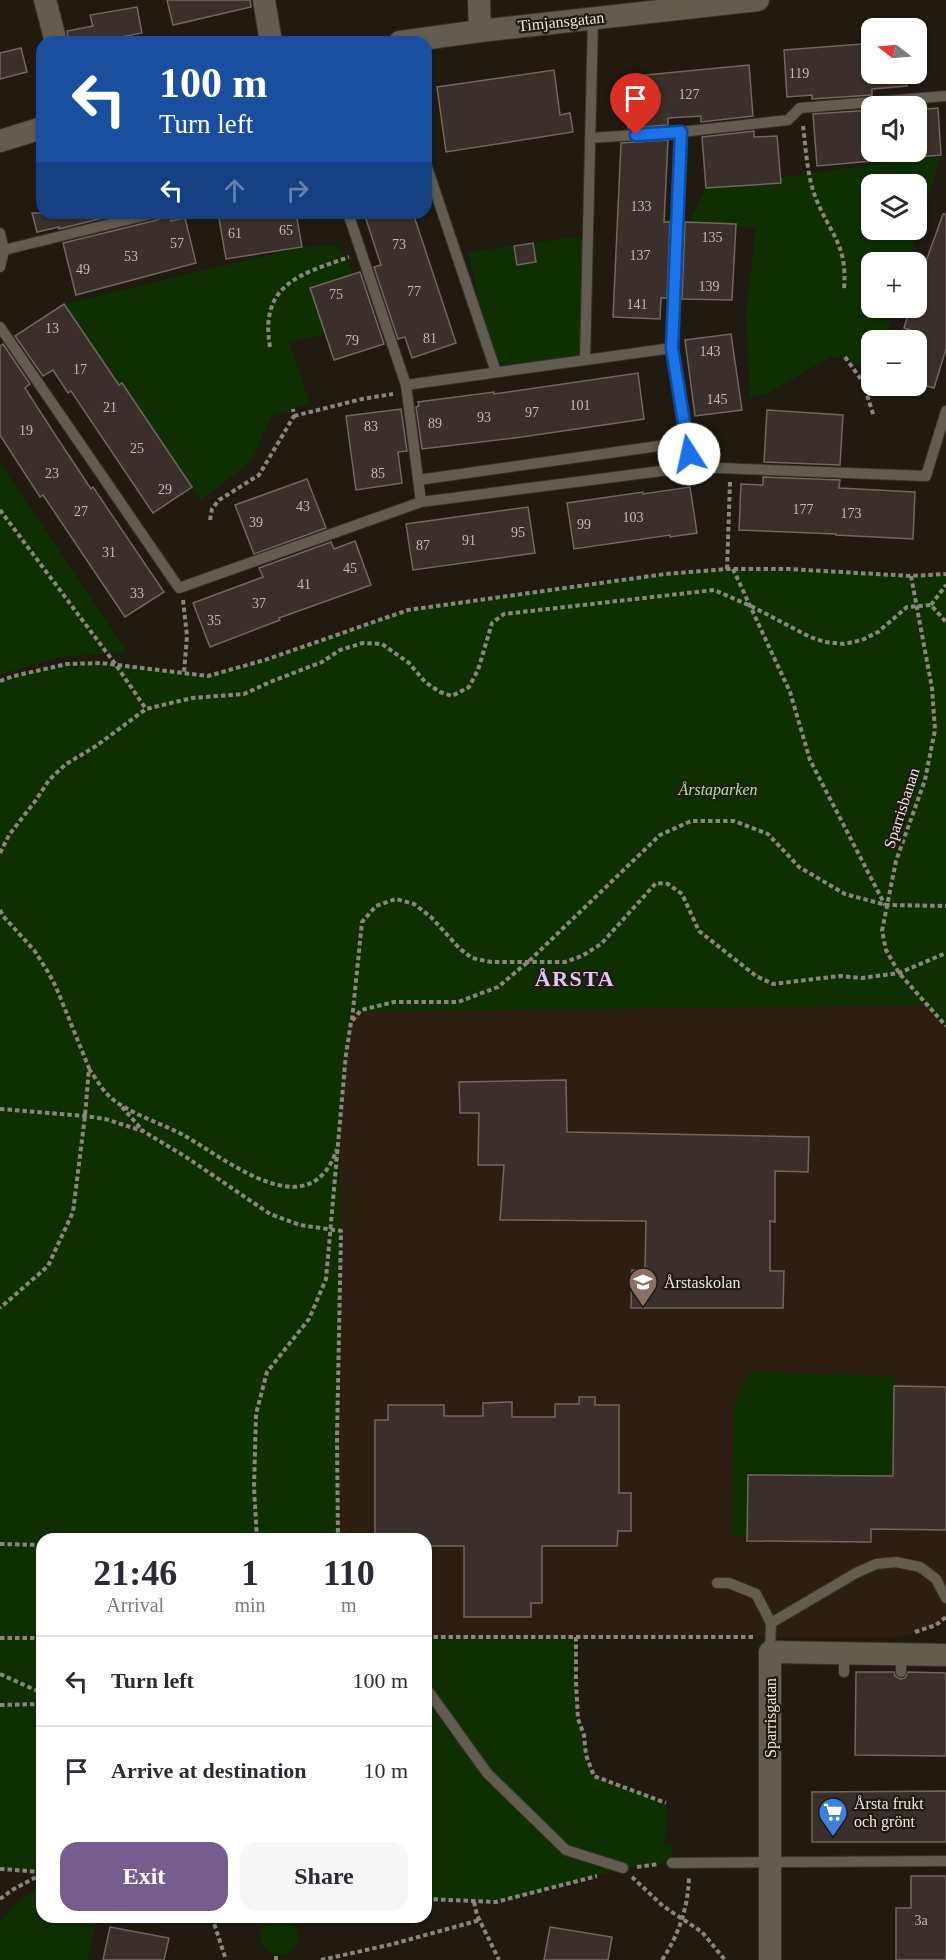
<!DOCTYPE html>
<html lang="en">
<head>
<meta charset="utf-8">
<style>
  body { margin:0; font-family:"Times New Roman",serif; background:#f7f7f7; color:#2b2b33; height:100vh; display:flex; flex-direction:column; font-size:22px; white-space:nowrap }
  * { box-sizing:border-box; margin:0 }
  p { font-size:20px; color:#7c7c81 }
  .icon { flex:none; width:33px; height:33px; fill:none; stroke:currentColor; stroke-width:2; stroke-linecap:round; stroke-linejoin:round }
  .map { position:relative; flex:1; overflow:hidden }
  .drawer { position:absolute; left:36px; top:1533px; width:396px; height:390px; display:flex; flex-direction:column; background:#fff; border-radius:18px; box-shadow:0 2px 4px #0004 }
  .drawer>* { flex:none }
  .top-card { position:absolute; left:36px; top:36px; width:396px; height:183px; border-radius:18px; box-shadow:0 2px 4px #0004; background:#1a4fa0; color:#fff; overflow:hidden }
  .needle { width:39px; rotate:286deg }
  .buttons { position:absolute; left:861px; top:18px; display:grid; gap:12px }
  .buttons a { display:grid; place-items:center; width:66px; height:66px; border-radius:12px; background:#fff; box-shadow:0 2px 4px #0004; font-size:30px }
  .pin { position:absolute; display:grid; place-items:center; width:51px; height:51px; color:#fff; margin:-62px -26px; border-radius:50% 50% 50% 0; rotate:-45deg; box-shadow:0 0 6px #0007 }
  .pin .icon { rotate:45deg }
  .me { position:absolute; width:66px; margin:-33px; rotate:350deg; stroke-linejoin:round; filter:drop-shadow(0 0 4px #0008) }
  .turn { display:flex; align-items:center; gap:21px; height:126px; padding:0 24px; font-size:27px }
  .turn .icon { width:78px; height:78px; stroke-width:2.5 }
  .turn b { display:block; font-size:42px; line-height:51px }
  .lanes { display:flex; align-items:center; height:57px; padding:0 24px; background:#0003; justify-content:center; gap:30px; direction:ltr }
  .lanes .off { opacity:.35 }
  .eta { display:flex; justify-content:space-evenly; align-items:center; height:102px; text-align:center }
  .eta b { font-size:36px; font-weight:700; line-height:42px }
  .action { display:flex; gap:12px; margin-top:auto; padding:12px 24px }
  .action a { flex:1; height:69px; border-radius:18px; background:#775d8d; color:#fff; font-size:24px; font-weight:700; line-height:69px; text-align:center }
  .action a+a { background:#f7f7f7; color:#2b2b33 }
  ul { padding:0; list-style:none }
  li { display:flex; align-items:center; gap:18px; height:90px; padding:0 24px; border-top:2px solid #e1e1e2 }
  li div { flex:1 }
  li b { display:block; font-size:22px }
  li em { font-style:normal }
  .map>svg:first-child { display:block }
</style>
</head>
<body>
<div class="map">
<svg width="946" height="1960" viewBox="0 0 946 1960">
  <rect width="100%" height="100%" fill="#201a11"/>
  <path fill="#2c1f12" d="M927,1005L946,1026V1617L936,1625L901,1637H426V1539H338L337,1437L341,1231L339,1143L346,1054L353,1012Z"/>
  <g fill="#0e3001" fill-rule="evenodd">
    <path d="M941,155L908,262H872V308H894L884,340H872L871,373L845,357H830L767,394L750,397L746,313L756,228L689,222L706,188ZM872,184H916V230H872Z"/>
    <path d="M588,235L585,360L496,372L468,252L514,246L517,265L536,262L533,243Z"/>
    <path d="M338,246L354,274L310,288L326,334L289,342L310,403L271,417L252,460L201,501L64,304L302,247Z"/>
    <path d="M0,463L127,652L60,657L0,675Z"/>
    <path d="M727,569H789L911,576L946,574V1026L927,1005L353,1012L346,1054L339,1143L341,1231L337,1437L338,1539H42V1872L0,1869V681L14,676L67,664L101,663L208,676L268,659L408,610L665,574Z"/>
    <path d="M751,1371L897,1377L894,1386L893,1476L747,1536H731L734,1404Z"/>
    <path d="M426,1637H576V1682L578,1719L584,1735L586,1755L594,1776L666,1803L665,1844L672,1845V1863L623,1868L552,1889L496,1902L426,1899Z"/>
    <path d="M42,1885V1917H97L88,1960H0V1922L18,1902Z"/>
    <circle cx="279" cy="1936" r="19"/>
  </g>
  <g fill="#3b2f2b" stroke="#736561" stroke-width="1.5">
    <path d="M167,0H250L251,7L173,25Z"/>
    <path d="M137,7L142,33L116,38L117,42H69L67,31L93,26L90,15Z"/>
    <path d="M862,44L864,74H906L907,86L872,89V95L812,99V95L787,97L784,50Z"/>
    <path d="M21,48L27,72L0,79V53Z"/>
    <path d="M749,65L753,116L701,122V116L668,118V125L628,128L625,77Z"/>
    <path d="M554,70L560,115L570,113L573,132L446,152L437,87Z"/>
    <path d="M938,108L941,155L916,157V110Z"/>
    <path d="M872,110V161L817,166L813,114Z"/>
    <path d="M754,131V137L777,136L781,183L706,188L702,137Z"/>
    <path d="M668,140L664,222H670L667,298H661L660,319L613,317L621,143Z"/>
    <path d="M32,213H123L59,229V227L37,232Z"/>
    <path d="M162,213H171V221L185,218L196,263L76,295L63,243L157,220L161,218Z"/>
    <path d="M218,213H296L302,247L226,259Z"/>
    <path d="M364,213H413L456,343L412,358L405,337L398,339L374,267L381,265Z"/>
    <path d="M943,214H946V349L934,388L916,383V332L904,328L910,308H916V289Z"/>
    <path d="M685,222L736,224L732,300L682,299Z"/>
    <path d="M533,243L536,262L517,265L514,246Z"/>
    <path d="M360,272L384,344L334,360L310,288Z"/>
    <path d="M64,304L119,385L122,383L192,487L153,513L71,391L68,393L53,370L43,376L15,336Z"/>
    <path d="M731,334L742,410L695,416L685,340Z"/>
    <path d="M3,344L30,384L25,388L52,430L91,489L93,487L164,592L125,617L43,495L40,497L0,435V346Z"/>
    <path d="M638,373L644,419L522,437L422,449L416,407L419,406L418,402L494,392V394Z"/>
    <path d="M401,409L407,451L398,452L402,483L356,490L346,416Z"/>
    <path d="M767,410L843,415L840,465L764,462Z"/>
    <path d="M763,477L840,480L839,488L915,492L913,539L836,535V534L739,530L741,484L763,485Z"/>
    <path d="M307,479L326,528L254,554L235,505Z"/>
    <path d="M690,487L697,533L670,537V535L574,549L567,503L643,492V494Z"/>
    <path d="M528,507L535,553L413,570L406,524Z"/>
    <path d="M355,541L371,585L279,618L280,620L210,647L193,603L263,577L259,568L331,542L334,549Z"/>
    <path d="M566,1080L567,1132L809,1137L808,1172L775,1171V1222L770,1221V1271H784L783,1308H631L632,1270H645L646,1221L500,1220L504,1165H478L479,1113H460L459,1082Z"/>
    <path d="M894,1386L946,1387V1530L871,1529V1542L747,1541L748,1475L893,1476Z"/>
    <path d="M579,1397H595V1405H619V1493H631V1531H618L617,1546H542V1603H531V1617H464V1546H426V1539H375V1420H388V1405H444V1416H483V1403L512,1402V1417H555V1404H579Z"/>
    <path d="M856,1672H894L895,1676L900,1679L905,1678L908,1672L946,1673V1756L855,1755Z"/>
    <path d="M946,1791V1842H812V1792Z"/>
    <path d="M911,1876H946V1960H896V1908H911Z"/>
    <path d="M110,1927L169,1938L164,1960H103Z"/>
    <path d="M550,1927L612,1937L608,1960H544Z"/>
  </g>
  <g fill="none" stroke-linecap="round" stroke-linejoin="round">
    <g stroke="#37322e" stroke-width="12">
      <g id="service">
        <path d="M681,132L672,348L692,467"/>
        <path d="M590,138L681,132L788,120L800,108L946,96"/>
        <path d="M426,164L496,372"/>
        <path d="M348,213L406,385L421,502"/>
        <path d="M0,233L4,250L0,267"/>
        <path d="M4,250L155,213"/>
        <path d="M0,327L179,588L421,502L692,467L926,476L946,411"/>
        <path d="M585,360L593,18"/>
        <path d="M406,385L672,348"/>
        <path d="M418,480L687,442"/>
        <path d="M717,1583H729L756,1594L771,1623L770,1652"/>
        <path d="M771,1623L856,1573L876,1564L896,1562L920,1567L936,1579L946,1598"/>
        <path d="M844,1672V1653"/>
        <path d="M901,1672V1654"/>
        <path d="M426,1688L487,1773L566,1850L623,1868"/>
        <path d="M672,1863L946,1861"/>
      </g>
    </g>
    <g stroke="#37322e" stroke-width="24">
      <g id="minor">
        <path d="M45,0L56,42"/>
        <path d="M264,0L271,42"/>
        <path d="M479,0L480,31"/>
        <path d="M400,42L480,31L758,0"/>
        <path d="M0,141L42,128"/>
        <path d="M770,1960V1652L946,1655"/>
      </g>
    </g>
    <g stroke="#8a857d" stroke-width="4" stroke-dasharray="4.5 3" stroke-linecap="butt">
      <path d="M803,126C806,149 807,175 815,196C829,233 848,244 844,289"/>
      <path d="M270,347C259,284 301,274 349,257"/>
      <path d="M845,357L863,382L874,417"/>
      <path d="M294,416L362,399L393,394"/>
      <path d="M0,510L116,665L146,709"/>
      <path d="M210,520L212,509L219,500L259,475L294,416L293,409"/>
      <path d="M727,569L730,482"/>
      <path d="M733,569L790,692L810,760L885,905"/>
      <path d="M911,576L932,688L935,730L925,780L896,861L882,931L886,950L899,973L946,1026"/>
      <path d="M183,600L187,636L184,673"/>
      <path d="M931,605L946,585"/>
      <path d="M0,681L14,676L67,664L101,663L208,676L268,659L408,610L665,574L727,569H789L911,576L946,574"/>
      <path d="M0,853L9,835L36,800L49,780L66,764L96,746L146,709L192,698L244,694L270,682L322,662L340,650L363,643L382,644L409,663L425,682L440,692L452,696L469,687L478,670L492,623L504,614L714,590L751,606L810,637L825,642L844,644L862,640L878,632L907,607L931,605L946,622"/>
      <path d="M0,910L3,916L34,950L48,972L56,987L89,1068L85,1116L73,1212L48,1266L0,1308"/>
      <path d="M352,1020L362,922L376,906L396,899L414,904L431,917L460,949L472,958L491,962H565L582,956L601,944L656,883L668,884L682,894L699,931L756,976L773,984L840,976L862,978L899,973L946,953"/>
      <path d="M89,1069C95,1077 101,1088 108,1095C126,1113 162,1123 185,1136C229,1161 310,1229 337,1149"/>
      <path d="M122,1107L143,1131"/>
      <path d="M0,1109L85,1116L105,1119L143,1131L186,1157L270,1214L300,1225L341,1231L337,1437L338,1539"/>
      <path d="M257,1539L254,1488L256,1414L267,1372L309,1319L326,1279L346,1054L351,1022L361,1010L394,1002H458L498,987L529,961L660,835L691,821H734L768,834L799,867L845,894L886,905L946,906"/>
      <path d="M0,1544L42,1545"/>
      <path d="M915,1632L936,1625L946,1617"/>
      <path d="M426,1637H755"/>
      <path d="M576,1637V1682L578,1719L584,1735L586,1755L594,1776L666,1803"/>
      <path d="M0,1638H42"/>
      <path d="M0,1674L42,1693"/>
      <path d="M0,1705L42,1704"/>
      <path d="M637,1867L659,1864"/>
      <path d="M0,1869L42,1872"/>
      <path d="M632,1877L663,1906L702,1932L725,1960"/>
      <path d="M0,1899L12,1890L42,1874"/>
      <path d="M426,1899L496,1902L597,1876"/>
      <path d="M474,1902L477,1915L499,1960"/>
      <path d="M212,1917L226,1960"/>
      <path d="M276,1960V1956"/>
      <path d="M321,1960L393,1944L480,1920"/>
      <path d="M662,1960C679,1934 688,1908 689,1877"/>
    </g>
    <use href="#service" stroke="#635c51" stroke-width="10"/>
    <use href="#minor" stroke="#635c51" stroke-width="22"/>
  </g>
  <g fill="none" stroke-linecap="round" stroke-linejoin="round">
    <g stroke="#114b97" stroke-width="15">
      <path id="route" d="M636,135L681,132L672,348L689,454"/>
    </g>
    <use href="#route" stroke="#1a73e8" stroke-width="10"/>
  </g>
  <defs>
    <g id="school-pin" transform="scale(1.5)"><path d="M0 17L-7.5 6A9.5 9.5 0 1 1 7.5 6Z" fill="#8d6e63" stroke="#201a11"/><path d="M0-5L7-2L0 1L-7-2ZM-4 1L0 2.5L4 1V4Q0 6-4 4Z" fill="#fff"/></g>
    <g id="supermarket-pin" transform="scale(1.5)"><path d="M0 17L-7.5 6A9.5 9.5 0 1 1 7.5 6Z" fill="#3f7fe0" stroke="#201a11"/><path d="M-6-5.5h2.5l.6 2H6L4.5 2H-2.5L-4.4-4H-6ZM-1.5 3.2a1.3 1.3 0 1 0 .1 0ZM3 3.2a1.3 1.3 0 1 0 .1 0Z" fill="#fff"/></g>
  </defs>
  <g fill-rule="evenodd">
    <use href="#school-pin" x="643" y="1282"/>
    <use href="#supermarket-pin" x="833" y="1812"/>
  </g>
  <g text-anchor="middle" stroke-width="4.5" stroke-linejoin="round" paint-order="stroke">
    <g font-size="14" fill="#c0bab4">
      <text x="799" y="78">119</text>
      <text x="689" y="99">127</text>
      <text x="641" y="211">133</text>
      <text x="286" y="235">65</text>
      <text x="235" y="238">61</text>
      <text x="712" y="242">135</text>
      <text x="177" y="248">57</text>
      <text x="399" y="249">73</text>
      <text x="640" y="260">137</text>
      <text x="131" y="261">53</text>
      <text x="83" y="274">49</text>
      <text x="709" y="291">139</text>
      <text x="414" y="296">77</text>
      <text x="336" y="299">75</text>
      <text x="637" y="309">141</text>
      <text x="52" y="333">13</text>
      <text x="430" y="343">81</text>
      <text x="352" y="345">79</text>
      <text x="710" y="356">143</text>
      <text x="80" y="374">17</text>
      <text x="717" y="404">145</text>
      <text x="580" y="410">101</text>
      <text x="110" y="412">21</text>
      <text x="532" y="417">97</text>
      <text x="484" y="422">93</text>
      <text x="435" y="428">89</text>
      <text x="371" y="431">83</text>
      <text x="26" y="435">19</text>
      <text x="137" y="453">25</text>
      <text x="52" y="478">23</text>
      <text x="378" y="478">85</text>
      <text x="165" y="494">29</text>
      <text x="303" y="511">43</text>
      <text x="803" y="514">177</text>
      <text x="81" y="516">27</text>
      <text x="851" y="518">173</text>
      <text x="633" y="522">103</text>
      <text x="256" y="527">39</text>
      <text x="584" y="529">99</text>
      <text x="518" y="537">95</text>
      <text x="469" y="545">91</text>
      <text x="423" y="550">87</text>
      <text x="109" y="557">31</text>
      <text x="350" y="573">45</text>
      <text x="304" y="589">41</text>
      <text x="137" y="598">33</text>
      <text x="259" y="608">37</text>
      <text x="214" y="625">35</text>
      <text x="921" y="1925">3a</text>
    </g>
    <g font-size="16" fill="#ece8e1" stroke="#201a11">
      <text transform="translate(561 21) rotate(-6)" y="6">Timjansgatan</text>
      <text transform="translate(901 808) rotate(-72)" y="6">Sparrisbanan</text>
      <text transform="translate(770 1718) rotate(-90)" y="6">Sparrisgatan</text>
    </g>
    <g font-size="16" font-style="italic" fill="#a6e990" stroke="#201a11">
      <text x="718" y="795">Årstaparken</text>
    </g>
    <g font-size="16" fill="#ece8e1" stroke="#201a11" text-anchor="start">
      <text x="664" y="1288">Årstaskolan</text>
      <text x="854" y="1809">Årsta frukt<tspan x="854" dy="18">och grönt</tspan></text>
    </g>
    <g font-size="22" font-weight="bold" letter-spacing="1.5" fill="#e5c5fb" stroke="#201a11">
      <text x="575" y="986">ÅRSTA</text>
    </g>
  </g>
</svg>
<div class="buttons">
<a><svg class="needle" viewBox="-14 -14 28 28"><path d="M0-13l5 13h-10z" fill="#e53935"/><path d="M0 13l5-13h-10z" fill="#7c7c81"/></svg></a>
<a><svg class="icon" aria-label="sound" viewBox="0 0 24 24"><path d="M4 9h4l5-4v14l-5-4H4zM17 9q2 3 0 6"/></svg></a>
<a><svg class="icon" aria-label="layers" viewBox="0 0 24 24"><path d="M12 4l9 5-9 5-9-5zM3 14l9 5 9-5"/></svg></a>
<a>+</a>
<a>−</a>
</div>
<div class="pin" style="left:636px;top:135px;background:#d93025"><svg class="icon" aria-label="arrive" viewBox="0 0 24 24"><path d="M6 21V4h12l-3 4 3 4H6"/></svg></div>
<svg class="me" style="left:689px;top:454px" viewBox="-20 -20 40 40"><circle r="19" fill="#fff"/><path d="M0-13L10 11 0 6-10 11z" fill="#1a73e8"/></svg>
<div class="top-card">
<div class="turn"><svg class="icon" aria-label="left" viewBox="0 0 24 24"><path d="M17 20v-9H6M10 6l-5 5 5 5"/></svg><div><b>100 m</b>Turn left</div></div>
<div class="lanes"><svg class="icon" aria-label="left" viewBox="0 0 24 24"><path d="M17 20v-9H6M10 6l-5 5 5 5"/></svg><svg class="icon off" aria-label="ahead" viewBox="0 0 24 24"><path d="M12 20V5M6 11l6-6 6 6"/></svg><svg class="icon off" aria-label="right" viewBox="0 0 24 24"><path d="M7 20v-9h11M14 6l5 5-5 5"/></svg></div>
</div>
<section class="drawer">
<div class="eta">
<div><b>21:46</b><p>Arrival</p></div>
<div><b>1</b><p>min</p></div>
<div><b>110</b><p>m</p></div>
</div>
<ul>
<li><svg class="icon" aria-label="left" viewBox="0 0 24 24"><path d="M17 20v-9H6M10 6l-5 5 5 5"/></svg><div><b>Turn left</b></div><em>100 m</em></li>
<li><svg class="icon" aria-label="arrive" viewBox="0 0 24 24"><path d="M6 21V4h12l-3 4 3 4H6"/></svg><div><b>Arrive at destination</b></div><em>10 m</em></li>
</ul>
<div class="action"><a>Exit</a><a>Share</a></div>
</section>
</div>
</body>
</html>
